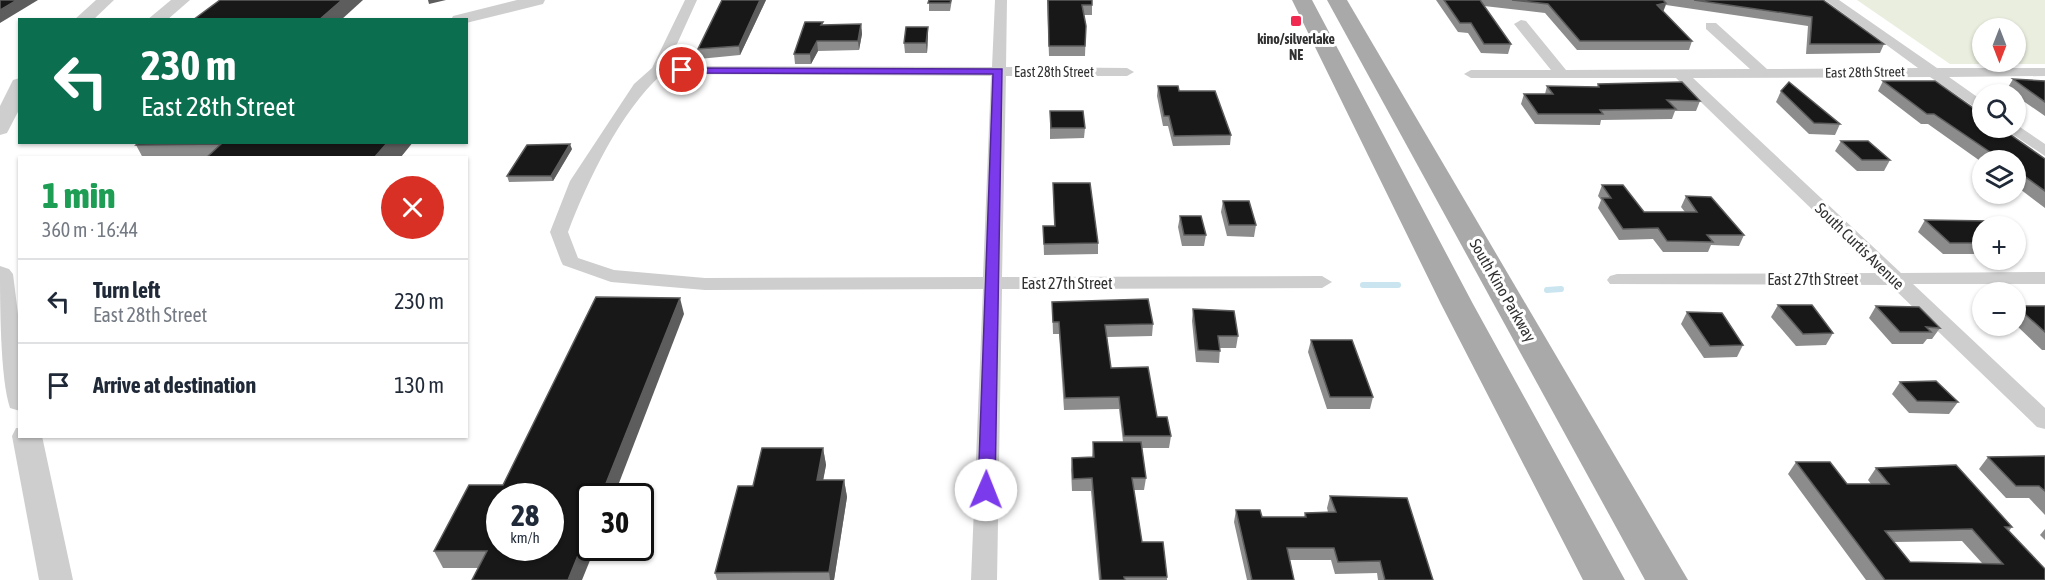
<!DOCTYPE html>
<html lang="en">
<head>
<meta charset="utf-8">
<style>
  body { margin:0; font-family:"Asap Condensed",sans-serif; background:#f6f6f7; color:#1f2937; height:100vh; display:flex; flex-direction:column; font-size:22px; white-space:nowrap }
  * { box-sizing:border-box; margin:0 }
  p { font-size:20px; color:#747a83 }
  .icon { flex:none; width:33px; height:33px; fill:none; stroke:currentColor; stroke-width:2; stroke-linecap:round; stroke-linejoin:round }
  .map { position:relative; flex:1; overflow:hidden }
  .side { position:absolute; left:18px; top:156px; width:450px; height:282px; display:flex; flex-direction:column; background:#fff; border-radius:0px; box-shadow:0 2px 4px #0004 }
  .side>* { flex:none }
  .hud { position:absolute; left:18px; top:18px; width:450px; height:126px; border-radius:0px; box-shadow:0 2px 4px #0004; background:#0b6e4f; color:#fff; overflow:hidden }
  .needle { width:39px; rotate:180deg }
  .tools { position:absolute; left:1972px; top:18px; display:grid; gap:12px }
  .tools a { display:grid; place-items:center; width:54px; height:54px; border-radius:50%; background:#fff; box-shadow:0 2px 4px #0004; font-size:30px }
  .speed { position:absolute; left:486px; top:483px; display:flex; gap:12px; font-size:30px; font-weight:700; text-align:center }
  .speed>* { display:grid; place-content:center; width:78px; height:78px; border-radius:50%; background:#fff; box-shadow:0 2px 4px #0004; line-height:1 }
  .speed small { font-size:15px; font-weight:400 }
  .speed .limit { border:3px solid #111; border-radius:9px; background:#fff; color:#111 }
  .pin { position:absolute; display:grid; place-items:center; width:51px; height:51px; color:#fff; margin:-26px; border:3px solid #fff; border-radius:50%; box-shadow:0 2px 6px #0007 }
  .me { position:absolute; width:66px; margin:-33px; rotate:1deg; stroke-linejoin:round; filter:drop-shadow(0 0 4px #0008) }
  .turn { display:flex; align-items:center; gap:21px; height:126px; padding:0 24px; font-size:27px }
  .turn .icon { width:78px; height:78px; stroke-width:2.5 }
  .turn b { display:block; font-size:42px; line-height:51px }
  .round { display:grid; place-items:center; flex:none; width:63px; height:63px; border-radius:32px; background:#f6f6f7 }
  .summary { display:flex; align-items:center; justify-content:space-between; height:102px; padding:0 24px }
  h1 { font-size:36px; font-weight:800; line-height:45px; color:#1e9e55 }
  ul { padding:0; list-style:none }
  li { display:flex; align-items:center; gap:18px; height:84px; padding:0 24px; border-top:2px solid #e0e1e3 }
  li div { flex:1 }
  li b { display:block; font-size:22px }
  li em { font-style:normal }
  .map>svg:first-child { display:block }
</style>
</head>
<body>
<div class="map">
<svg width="2045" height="580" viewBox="0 0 2045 580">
  <rect width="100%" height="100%" fill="#fff"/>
  <path fill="#e9eede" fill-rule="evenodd" d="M1857,0H2045V64H1950ZM1983,28H2016V62H1983Z"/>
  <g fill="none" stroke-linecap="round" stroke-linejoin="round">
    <g stroke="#cae5ef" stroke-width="6">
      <path d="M1363,285H1398"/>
      <path d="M1547,290L1561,289"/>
    </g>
    <g fill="#cecece" fill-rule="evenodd">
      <path d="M685,0H697L667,66L992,67L995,0H1007L1006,67L1127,68L1134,72L1127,76H1006L1002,277L1322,276L1332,282L1322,288L1002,289L997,580H971L983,289L705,290L611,282L563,265L561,261L550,232L570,181L634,84L652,68ZM662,74L991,76L983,277L705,278L614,270L578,258L568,232C588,180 620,112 662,74Z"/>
      <path d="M1825,0H1839L1937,68H2045V76L1949,77L1983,101V113L1930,77L1693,78L1901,273L2045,272V284H1913L2045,408V429L2037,427L1890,285L1610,284L1607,280L1610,276L1617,274L1878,273L1676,78H1471L1464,74L1471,70H1551L1514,24L1521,20L1526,21L1566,70L1750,69L1706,29V23H1716L1767,69L1918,68Z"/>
      <path d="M2017,125L2045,144V156L2003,128H2016Z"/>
    </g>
    <g fill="#cecece" fill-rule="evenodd">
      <path d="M96,0H114L93,20H74Z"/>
      <path d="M171,0H190L167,20H147Z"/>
      <path d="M517,0H545L543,4L466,23V20H451L453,16Z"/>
      <path d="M20,78V108L7,133L0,135V106L13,80Z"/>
      <path d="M0,266L9,269L13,274L20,330V411L10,408C0,379 0,302 0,266Z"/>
      <path d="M16,428H20V436H42L73,580H39L12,436Z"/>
    </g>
    <g fill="#a9a9a9" fill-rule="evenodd">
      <path d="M1292,0H1312L1473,304L1625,580H1583L1441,304Z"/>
      <path d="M1327,0H1347L1688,580H1645Z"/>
    </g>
  </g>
  <g fill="#8c8c8c" fill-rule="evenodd">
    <path d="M722,0H766L740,55L699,59L698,49Z"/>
    <path d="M929,0H952L950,11H929Z"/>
    <path d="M1047,0L1092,5V15H1084L1086,26L1085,56H1049Z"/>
    <path d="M1436,0H1823L1884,44L1880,53L1806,54L1808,26L1666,5L1663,12L1692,41L1689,50H1577L1545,13L1484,6L1511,44L1508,54L1481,53L1468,33L1458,32Z"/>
    <path d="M861,24L862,34L859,50L818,51L811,64H795L794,54L823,25Z"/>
    <path d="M928,27V36L927,53H905L904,43Z"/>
    <path d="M2013,79L2045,81V116L2016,96V94H2014L2007,89Z"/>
    <path d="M1883,81L2045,159V208L2016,186V160H1983V163L1928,124H1921L1878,91Z"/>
    <path d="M1598,84L1700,101L1696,111H1675L1672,119L1601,120L1600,125L1535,124L1521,104L1524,94H1545L1547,86L1597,87Z"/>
    <path d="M1158,86L1179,91L1231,135L1230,145L1173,146L1168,126H1163L1157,96Z"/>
    <path d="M1781,91L1840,124L1835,135L1809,134L1776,102Z"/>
    <path d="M1050,111L1085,128L1084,138L1050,139Z"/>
    <path d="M1841,141L1890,160L1884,171H1857L1835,151Z"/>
    <path d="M413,142L400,158H143L136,145Z"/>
    <path d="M572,149L553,181L509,182L507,176Z"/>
    <path d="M1053,183L1098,243V254L1044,255L1043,226H1054Z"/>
    <path d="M1602,185L1644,212H1685L1681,207L1686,196L1744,235L1739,246L1711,245L1708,252H1663L1653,239L1619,240L1598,208L1601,200L1598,196Z"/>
    <path d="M1223,201L1256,225L1254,237L1227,236L1221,212Z"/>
    <path d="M1180,216L1206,235L1204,246H1182L1178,227Z"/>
    <path d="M1925,220L1983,226V254H1943L1918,232Z"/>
    <path d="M1052,302L1153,324L1152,336L1107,337L1111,368L1157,417L1171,436L1169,448H1142L1146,478L1144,490H1134L1142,542L1167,577V580H1099L1091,491H1072L1071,470L1072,458L1092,457L1093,442H1123L1119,409L1064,410L1059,334H1053Z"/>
    <path d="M1778,305L1833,333L1826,345L1796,346L1771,317Z"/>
    <path d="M1876,306L1940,328L1932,339H1927L1923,344H1892L1869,318Z"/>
    <path d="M2016,306H2045V350H2042L2016,325Z"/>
    <path d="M1193,309L1238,336L1236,348H1220L1219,363L1196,362L1192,321Z"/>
    <path d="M1687,312L1743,345L1737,357L1704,358L1681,324Z"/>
    <path d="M684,314L478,568H443L434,551Z"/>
    <path d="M1311,340L1373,397L1370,409H1327L1308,352Z"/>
    <path d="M1900,382L1958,402L1949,414L1909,413L1892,394Z"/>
    <path d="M823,448L826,465L823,480H844L847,497L834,580H717L715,573L753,486Z"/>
    <path d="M2045,456V515L2029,498H2006L1979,469L1988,457Z"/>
    <path d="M1796,462L1847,484H1871L1868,480L1876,468L2012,527L2009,531L2045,580H1866L1788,474ZM1962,541L1982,563L1910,562L1894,542Z"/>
    <path d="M1330,496L1433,580H1378L1377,573L1335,574L1331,560H1290L1294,580H1247L1234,522L1236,510L1262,517H1304L1305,513L1328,512L1327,508Z"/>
    <path d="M2045,529V540L2040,535Z"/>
  </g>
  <g fill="#5d5d5d">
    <path d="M17,0H38L0,23V10Z"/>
    <path d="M342,0H363L341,20H319Z"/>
    <path d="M428,0H446L429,4Z"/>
    <path d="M760,0H766L740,55L739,46Z"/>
    <path d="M1666,3L1663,12L1657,5Z"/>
    <path d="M861,24L862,34L859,50L858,41Z"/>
    <path d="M928,27V36L927,53L926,43Z"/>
    <path d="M817,41L818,51L811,64L810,54Z"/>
    <path d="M388,142H413L400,158H374Z"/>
    <path d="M570,144L572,149L553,181L551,176Z"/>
    <path d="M680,298L684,314L614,496H601Z"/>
    <path d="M823,448L826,465L820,497L817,480Z"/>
    <path d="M844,480L847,497L834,580H830L829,572Z"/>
    <path d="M590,526V548H595L582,580H568Z"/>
  </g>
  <g fill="#181818" stroke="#5d5d5d" stroke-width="1.5" fill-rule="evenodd">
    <path d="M0,0H17L0,10Z"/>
    <path d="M220,0H342L319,20H193Z"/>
    <path d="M722,0H760L739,46L698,49Z"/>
    <path d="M929,0H951L950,3H928Z"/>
    <path d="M1048,0H1092V5H1082L1086,26L1085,46H1049Z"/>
    <path d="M1444,0H1480L1511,44H1484L1471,23H1460Z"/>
    <path d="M1512,0H1663L1666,3L1657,5L1692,41H1580L1548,4Z"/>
    <path d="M1694,0H1823L1884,44H1810L1812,17Z"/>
    <path d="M805,22H823L821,25L861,24L858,41H817L810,54H794Z"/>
    <path d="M906,27H928L926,43H904Z"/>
    <path d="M2013,79L2045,81V102Z"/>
    <path d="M1883,81H1935L1983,115V128H2001L2045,159V191L2016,170V160H2002L1934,114H1927Z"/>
    <path d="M1682,82L1700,101L1667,100L1676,109L1600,110L1603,114H1538L1524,94H1553L1547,86L1599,87L1598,84Z"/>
    <path d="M1789,82L1840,124L1814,123L1781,91Z"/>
    <path d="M1158,86H1178L1179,91H1215L1231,135L1174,136L1169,116H1164Z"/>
    <path d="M1050,111H1083L1085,128H1051Z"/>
    <path d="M1841,141H1868L1890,160H1862Z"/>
    <path d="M139,142H388L374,158H206L221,144L136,145Z"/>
    <path d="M570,144L551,176H507L527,145Z"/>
    <path d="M1053,183H1090L1098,243L1044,244L1043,226H1055Z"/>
    <path d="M1602,185H1623L1644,212H1697L1686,196L1711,197L1744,235H1707L1713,242L1667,241L1658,228L1623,229L1602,198H1611Z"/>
    <path d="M1223,201H1249L1256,225H1229Z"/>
    <path d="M1180,216H1201L1206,235H1184Z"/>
    <path d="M1925,220L1991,221L1998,226H1983V243H1950Z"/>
    <path d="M596,297L680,298L601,496H590V526L568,580H472L487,551H434L469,485H503ZM500,496H550V548H500Z"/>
    <path d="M1148,299L1153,324L1105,325L1111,368L1148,367L1157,417H1167L1171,436H1124L1119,397L1065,398L1059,322H1053L1052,302Z"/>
    <path d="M1778,305H1812L1833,333L1803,334Z"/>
    <path d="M1876,306L1919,307L1940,328L1926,327L1931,332H1900Z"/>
    <path d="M2016,306H2045V332Z"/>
    <path d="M1193,309L1234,311L1238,336H1218L1220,351L1198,350Z"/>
    <path d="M1687,312L1722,313L1743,345L1710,346Z"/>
    <path d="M1311,340H1352L1373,397H1330Z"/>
    <path d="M1936,381L1958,402L1917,401L1900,382Z"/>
    <path d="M1093,442H1141L1146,478H1132L1142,542H1163L1167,577H1124L1125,580H1101L1092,478L1073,479L1072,458L1094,457Z"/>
    <path d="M762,448H823L817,480H844L829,572L715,573L738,486H753Z"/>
    <path d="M2045,456V491L2039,486H2016L1988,457Z"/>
    <path d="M1796,462H1830L1847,484H1889L1876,468L1956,465L2012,527H2005L2045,569V580H1885ZM1972,529L2003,564L1910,562L1885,531Z"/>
    <path d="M1330,496L1407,498L1433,580H1385L1380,561L1338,562L1334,548H1287L1294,580H1252L1236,510H1260L1262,517H1306L1305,513L1336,512Z"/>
  </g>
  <path fill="#7c3aed" stroke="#51269a" stroke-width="1.5" d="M678,68L1002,69L995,490L992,495H980L978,490L993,74L682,73L677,70Z"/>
  <rect fill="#f02a51" stroke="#fff" stroke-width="2" x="1290" y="15" width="12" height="12" rx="3"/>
  <g text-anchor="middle" stroke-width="6" stroke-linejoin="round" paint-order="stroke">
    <g font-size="14" font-weight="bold" fill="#313131" stroke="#fff">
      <text x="1296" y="44">kino/silverlake<tspan x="1296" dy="16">NE</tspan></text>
    </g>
    <g font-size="14" fill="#313131" stroke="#fff">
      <text x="1054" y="77">East 28th Street</text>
      <text transform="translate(1865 72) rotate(-1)" y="5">East 28th Street</text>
    </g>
    <g font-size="16" fill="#313131" stroke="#fff">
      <text transform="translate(1860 246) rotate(44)" y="6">South Curtis Avenue</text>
      <text x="1813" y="285">East 27th Street</text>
      <text x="1067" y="289">East 27th Street</text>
      <text transform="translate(1503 290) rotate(60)" y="6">South Kino Parkway</text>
    </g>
  </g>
</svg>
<div class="tools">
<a><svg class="needle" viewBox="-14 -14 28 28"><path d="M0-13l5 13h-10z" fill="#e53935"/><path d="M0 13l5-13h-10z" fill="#747a83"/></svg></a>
<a><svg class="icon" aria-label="search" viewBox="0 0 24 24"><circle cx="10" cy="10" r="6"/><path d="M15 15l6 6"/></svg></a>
<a><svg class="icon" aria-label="layers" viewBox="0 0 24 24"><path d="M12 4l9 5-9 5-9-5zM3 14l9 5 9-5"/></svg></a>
<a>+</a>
<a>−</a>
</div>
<div class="speed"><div>28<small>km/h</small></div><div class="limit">30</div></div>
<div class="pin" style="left:682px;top:70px;background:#d93025"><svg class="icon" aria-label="arrive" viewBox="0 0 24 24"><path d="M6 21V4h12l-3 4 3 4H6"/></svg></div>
<svg class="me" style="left:986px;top:490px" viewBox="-20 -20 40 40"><circle r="19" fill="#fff"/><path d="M0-13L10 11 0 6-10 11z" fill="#7c3aed"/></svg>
<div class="hud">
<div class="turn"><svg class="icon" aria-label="left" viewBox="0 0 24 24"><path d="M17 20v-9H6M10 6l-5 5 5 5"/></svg><div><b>230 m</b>East 28th Street</div></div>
</div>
<section class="side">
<div class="summary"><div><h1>1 min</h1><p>360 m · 16:44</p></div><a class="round" style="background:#d93025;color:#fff"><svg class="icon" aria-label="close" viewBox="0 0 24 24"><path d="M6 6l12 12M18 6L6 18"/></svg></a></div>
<ul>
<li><svg class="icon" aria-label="left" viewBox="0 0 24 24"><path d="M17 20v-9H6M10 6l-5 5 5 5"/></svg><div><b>Turn left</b><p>East 28th Street</p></div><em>230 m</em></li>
<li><svg class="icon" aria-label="arrive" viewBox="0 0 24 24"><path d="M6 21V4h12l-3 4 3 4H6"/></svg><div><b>Arrive at destination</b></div><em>130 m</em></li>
</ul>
</section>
</div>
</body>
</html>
